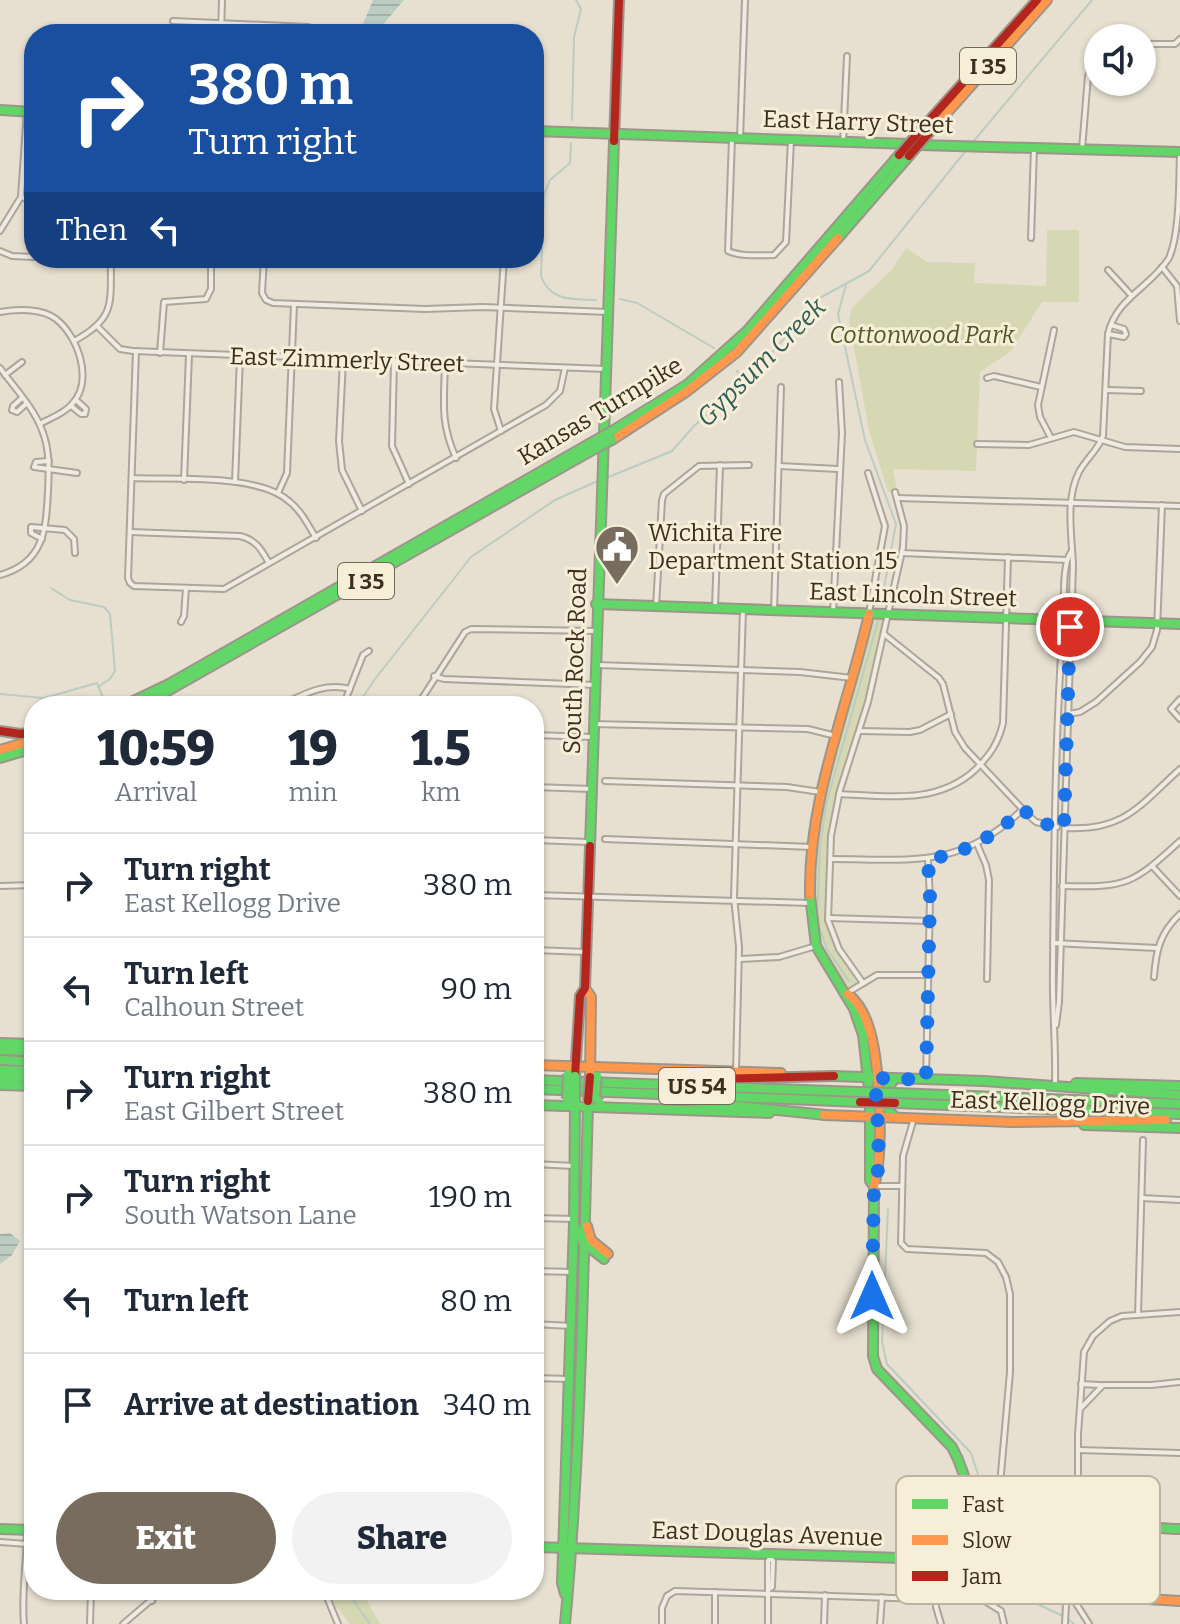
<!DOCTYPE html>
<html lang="en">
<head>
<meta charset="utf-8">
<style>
  body { margin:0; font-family:Bitter,serif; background:#f2f2f3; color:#1f2937; height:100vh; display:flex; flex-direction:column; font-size:30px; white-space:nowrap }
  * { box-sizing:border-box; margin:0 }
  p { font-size:26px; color:#747a83 }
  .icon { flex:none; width:44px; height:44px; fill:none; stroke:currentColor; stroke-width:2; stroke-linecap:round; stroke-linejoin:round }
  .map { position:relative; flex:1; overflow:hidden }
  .side { position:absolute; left:24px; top:696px; width:520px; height:904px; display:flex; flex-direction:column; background:#fff; border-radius:32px; box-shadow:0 2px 6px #0004 }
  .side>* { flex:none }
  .banner { position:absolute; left:24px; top:24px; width:520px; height:244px; border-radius:32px; box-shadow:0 2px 6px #0004; background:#1a4fa0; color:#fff; overflow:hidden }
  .tools { position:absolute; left:1084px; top:24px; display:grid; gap:16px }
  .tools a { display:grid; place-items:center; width:72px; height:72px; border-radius:50%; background:#fff; box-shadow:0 2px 6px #0004; font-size:40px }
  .pin { position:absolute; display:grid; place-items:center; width:68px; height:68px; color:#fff; margin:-34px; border:4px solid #fff; border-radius:50%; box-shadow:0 2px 8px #0007 }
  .me { position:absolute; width:88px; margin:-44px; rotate:0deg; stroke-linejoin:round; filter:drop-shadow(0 0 6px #0008) }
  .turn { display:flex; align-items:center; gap:28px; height:168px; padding:0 32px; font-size:36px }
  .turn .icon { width:104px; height:104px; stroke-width:2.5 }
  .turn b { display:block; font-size:56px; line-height:68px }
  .then { display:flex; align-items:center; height:76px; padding:0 32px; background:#0003; gap:16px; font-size:30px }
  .eta { display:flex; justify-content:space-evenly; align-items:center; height:136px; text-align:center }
  .eta b { font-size:48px; font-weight:800; line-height:56px }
  .action { display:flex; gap:16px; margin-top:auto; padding:16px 32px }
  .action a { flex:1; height:92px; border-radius:48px; background:#786c5e; color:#fff; font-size:32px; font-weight:800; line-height:92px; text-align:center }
  .action a+a { background:#f2f2f3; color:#1f2937 }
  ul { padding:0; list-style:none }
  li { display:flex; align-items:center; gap:24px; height:104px; padding:0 32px; border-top:2px solid #e0e1e3 }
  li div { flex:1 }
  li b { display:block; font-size:30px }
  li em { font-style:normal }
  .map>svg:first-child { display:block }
</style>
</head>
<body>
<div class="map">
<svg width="1180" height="1624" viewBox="0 0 1180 1624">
  <defs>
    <pattern id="water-rules" width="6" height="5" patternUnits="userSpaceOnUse" patternTransform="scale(2)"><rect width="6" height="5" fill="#bcccc2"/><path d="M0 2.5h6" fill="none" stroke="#a2b0a6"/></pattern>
  </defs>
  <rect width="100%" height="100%" fill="#e7e0d1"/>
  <g fill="#d6d7b3">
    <path d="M1047,230H1079V302H1042L1011,351L980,372L976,471L893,469L897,491L888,492L869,430L849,321L852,308L893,268L906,248L927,262L975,263L974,283L1046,286Z"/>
    <path d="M873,618L885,621L868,694L838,785L830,833L827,922L837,951L857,979L856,983L848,988L826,958L815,931L813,910L816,833L824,790L854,693Z"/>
    <path d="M327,1590H361L380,1624H350L339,1609L333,1607Z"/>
  </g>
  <g fill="url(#water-rules)">
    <path d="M373,0H404L375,34H352L362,26Z"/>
    <path d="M10,1233L20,1241L12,1255L0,1264V1234Z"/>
  </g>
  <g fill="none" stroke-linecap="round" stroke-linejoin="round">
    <g stroke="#bcccc2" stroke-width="2">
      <path d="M572,120L574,37L581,9L576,0"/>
      <path d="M571,143L570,163L550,180L544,195L541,276C550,302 573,299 596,300"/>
      <path d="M972,143L1092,0"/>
      <path d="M846,285L838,314L865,440L896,524L881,604"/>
      <path d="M620,299L637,303L714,348"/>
      <path d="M737,371L746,381"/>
      <path d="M606,478L672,451L694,426L752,376L818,299L869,271L968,148"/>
      <path d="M51,588L70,600L104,607L110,614L115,671L110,679L98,687"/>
      <path d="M0,694L44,698L97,683L106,705"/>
      <path d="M357,706L375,679L471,557L555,500L600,480"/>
      <path d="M849,981L827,949L817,922L820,845L827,801L878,621"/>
      <path d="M888,1209L882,1342L887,1364L971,1453L985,1496"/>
      <path d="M986,1508L993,1555"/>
      <path d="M993,1566L992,1579L999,1595L1037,1604L1063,1616"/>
      <path d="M346,1590L370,1624"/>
      <path d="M1068,1619L1074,1624"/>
    </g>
    <g stroke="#ada599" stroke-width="8">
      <g id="street">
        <path d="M173,21L308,27"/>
        <path d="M221,34L222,0"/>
        <path d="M1142,44H1175L1180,39"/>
        <path d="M732,138L728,251C741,257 760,255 774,255L786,242L791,140"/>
        <path d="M740,138L745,0"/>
        <path d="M843,143L847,56"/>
        <path d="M1082,149L1088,76L1098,57"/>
        <path d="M21,197L34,201"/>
        <path d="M0,231L21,197L27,111"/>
        <path d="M1031,238L1034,148"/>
        <path d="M0,251L12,256L34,257"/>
        <path d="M53,258L111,260"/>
        <path d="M264,258L262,293L266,300L273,303L425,309L482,307L608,312"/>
        <path d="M1162,267L1177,286L1180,321"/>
        <path d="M1108,270L1131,295"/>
        <path d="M0,312C16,309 42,308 56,319C78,336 94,381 72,404C64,414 50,418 40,424"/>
        <path d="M98,327L120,349L133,351L606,369"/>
        <path d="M1108,334L1124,337L1126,334L1124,329L1111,325"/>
        <path d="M74,341C117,318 110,302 111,258"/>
        <path d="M136,351L128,578L130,583L134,586L224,589L546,405L560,391L565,368"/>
        <path d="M160,353L164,302L206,299L211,289V258"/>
        <path d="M343,360L339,441L342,470L362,511"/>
        <path d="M394,362L392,446L409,484"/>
        <path d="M445,364C444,401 440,423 456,458"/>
        <path d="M0,368C14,387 34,408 42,430C50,450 49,470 48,491C46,530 44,563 0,575"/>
        <path d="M5,375L22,362"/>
        <path d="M987,378L994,376L1041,387"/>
        <path d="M1106,390L1141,391"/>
        <path d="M22,398L13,406L12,410L17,412L26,404"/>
        <path d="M71,406L81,414H85L86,409L76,400"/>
        <path d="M501,431L494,409L504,258"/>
        <path d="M1051,438L1040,417L1038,405L1054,330"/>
        <path d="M977,444L1029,445L1074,432L1125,447L1180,449"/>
        <path d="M49,461L36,462L34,467L77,473"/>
        <path d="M779,466L838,469"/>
        <path d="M868,473L885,526L869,613"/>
        <path d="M132,478C174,480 259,473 290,502C302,512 308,525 316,538"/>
        <path d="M184,480L189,355"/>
        <path d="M235,482L240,357"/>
        <path d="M278,493L287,473L294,304"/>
        <path d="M897,498L1180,506"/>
        <path d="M130,532L240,536C256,540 261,549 269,563"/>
        <path d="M42,539L31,533V527L65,530L74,539L75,553"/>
        <path d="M902,553L1067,560"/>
        <path d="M656,607L662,500L664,494L699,466L749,465"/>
        <path d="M715,608L720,465"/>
        <path d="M774,611L781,387"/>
        <path d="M833,613L842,433L839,382"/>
        <path d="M181,622L184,616L186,588"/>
        <path d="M884,634L939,678L943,684L955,732L965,748L1029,816L1036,822L1057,827"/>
        <path d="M597,665L800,672L852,678"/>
        <path d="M434,676L444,679L595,685"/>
        <path d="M1180,699L1171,709L1180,719"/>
        <path d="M279,706C303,695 323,682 350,689"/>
        <path d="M343,706L363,655L369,651"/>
        <path d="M417,706L465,632L471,629L597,631"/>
        <path d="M1068,714L1080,712L1096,702L1140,662L1152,647L1157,630L1162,505"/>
        <path d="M593,724L808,729L836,736"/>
        <path d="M860,731L910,732L920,730L951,714"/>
        <path d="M534,735L593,737"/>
        <path d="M605,781L787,787L820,792"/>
        <path d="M534,787L591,789"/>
        <path d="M839,794C886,796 937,805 975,770C990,755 998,744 1003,723L1008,557"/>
        <path d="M1065,828C1124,832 1140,805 1180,769"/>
        <path d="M605,839L812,847"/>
        <path d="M534,840L589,842"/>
        <path d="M977,844L986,865L989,880L987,979"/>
        <path d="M831,859C911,859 960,870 1023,809"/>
        <path d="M1152,866L1180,896"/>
        <path d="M0,886L34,885"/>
        <path d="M1062,886C1127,888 1133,884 1180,841"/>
        <path d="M534,895L810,903"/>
        <path d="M828,918L929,921"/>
        <path d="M1053,943L1157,948"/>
        <path d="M534,950L586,952"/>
        <path d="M740,959L779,957L816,946"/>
        <path d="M1154,977C1156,950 1160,933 1180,914"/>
        <path d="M863,983L839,949L828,920L831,836L840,790L868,702L903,547L904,526L895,492"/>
        <path d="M847,993L877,975H927"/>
        <path d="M1056,1025L1059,1002L1073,565C1072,537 1065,499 1079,472C1086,459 1098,450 1103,436L1108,334C1116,298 1151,287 1169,258C1180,233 1179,182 1180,153"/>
        <path d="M736,1071L739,947L734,897L743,609"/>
        <path d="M926,1080L930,898L928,859"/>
        <path d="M1055,1083C1056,1044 1052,1006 1053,967C1054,853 1055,738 1063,624C1065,606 1061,566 1071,552"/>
        <path d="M914,1118L903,1156L901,1243L907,1249L986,1253L998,1262L1006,1277L1010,1294V1372L999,1496L992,1502L972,1504"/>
        <path d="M534,1164L574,1166"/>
        <path d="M875,1186H901"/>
        <path d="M1142,1198L1180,1200"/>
        <path d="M534,1218L574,1219"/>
        <path d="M534,1271L572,1272"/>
        <path d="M1138,1315L1143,1140"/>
        <path d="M534,1324L571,1326"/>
        <path d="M534,1378L569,1379"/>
        <path d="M1081,1384L1100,1385"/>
        <path d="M1081,1408L1103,1385H1151L1180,1382"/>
        <path d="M1078,1450L1180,1453"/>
        <path d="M1078,1534V1434L1084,1352L1093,1336L1110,1321L1122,1316L1180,1312"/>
        <path d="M0,1542L27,1544"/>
        <path d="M936,1559V1607L941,1624"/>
        <path d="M769,1589L772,1587L773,1561L770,1558"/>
        <path d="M1067,1589L1089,1624"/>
        <path d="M144,1590L152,1601"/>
        <path d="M324,1590L338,1624"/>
        <path d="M24,1624C21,1593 27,1562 27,1531"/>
        <path d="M90,1624L91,1590"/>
        <path d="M123,1624L163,1590"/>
        <path d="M662,1624V1608L667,1596L675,1591L985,1601L1001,1611L1004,1624"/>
        <path d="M715,1624V1592"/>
        <path d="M768,1624V1561L770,1558"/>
        <path d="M824,1624L825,1595"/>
        <path d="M880,1624L882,1597"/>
        <path d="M1065,1624L1067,1584"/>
      </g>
    </g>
    <g stroke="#9c958a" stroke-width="12">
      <g id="fast">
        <path d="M0,110L34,112"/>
        <path d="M534,131L909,144"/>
        <path d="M920,145L1180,152"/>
        <path d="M838,238L909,156"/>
        <path d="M612,431L688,384L747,331L899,155"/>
        <path d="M596,604L1180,624"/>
        <path d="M123,706L169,684L589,444"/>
        <path d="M141,706L589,452"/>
        <path d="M0,758L34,748"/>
        <path d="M590,846L614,141"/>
        <path d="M810,895L816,946L854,1009L863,1035L870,1098V1181L874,1186L873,1356L877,1369L952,1447C971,1482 974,1521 976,1560"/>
        <path d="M0,1043L34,1044"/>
        <path d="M0,1050L34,1051"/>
        <path d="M0,1060L34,1062"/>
        <path d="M0,1070L34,1071"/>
        <path d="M832,1076L984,1081"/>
        <path d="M0,1078L34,1077"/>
        <path d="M534,1080L860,1092"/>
        <path d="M894,1080C882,1091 882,1105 894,1116"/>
        <path d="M984,1081L1180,1095"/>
        <path d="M1076,1083L1180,1086"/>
        <path d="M0,1085L34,1086"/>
        <path d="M534,1089L860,1102"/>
        <path d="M895,1093L1180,1104"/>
        <path d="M688,1101L826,1115"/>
        <path d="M895,1103L1180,1114"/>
        <path d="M534,1105L769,1113"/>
        <path d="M1084,1125L1180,1128"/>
        <path d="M575,1227L584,1243L604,1259"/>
        <path d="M0,1529L34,1530"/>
        <path d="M534,1547L1034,1562C1054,1555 1067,1538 1087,1529C1102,1522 1160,1529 1180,1529"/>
        <path d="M565,1594L562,1583L574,1224L575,1103"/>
        <path d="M565,1624C581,1452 583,1278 588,1105"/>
      </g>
    </g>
    <g stroke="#9c958a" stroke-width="12">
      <g id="slow">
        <path d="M929,133L1047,0"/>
        <path d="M612,440L686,392L737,352L838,238"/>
        <path d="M0,750L34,740"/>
        <path d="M810,895C808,798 848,707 869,614"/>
        <path d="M585,988L591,997L590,1077"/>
        <path d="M848,994C858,1002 864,1013 868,1025C880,1059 884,1152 874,1186"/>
        <path d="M534,1065L781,1073"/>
        <path d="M824,1115L1013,1122"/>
        <path d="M1009,1122L1166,1120"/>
        <path d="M587,1226L591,1240L608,1254"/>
        <path d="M1038,1563L1053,1570L1083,1595L1180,1601"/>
      </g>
    </g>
    <g stroke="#9c958a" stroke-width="12">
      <g id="jam">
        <path d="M919,132L1037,0"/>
        <path d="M614,141L619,0"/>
        <path d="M0,731L21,734L34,732"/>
        <path d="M575,1076L580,996L585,988L590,846"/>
        <path d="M669,1080L834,1076"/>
      </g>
    </g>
    <use href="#street" stroke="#efebe3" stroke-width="4"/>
    <use href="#fast" stroke="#63d668" stroke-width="8"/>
    <use href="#slow" stroke="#ff974d" stroke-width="8"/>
    <use href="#jam" stroke="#b3261e" stroke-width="8"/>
    <g stroke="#9c958a" stroke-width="12" stroke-linecap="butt">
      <g id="fast-bridge">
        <path d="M589,444L612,431"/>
        <path d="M589,452L612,440"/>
        <path d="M575,1076V1100"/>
        <path d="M597,1076L595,1096L599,1102"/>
        <path d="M860,1092L895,1093"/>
        <path d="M567,1099L568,1074"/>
      </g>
    </g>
    <g stroke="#9c958a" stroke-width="12" stroke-linecap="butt">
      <g id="jam-bridge">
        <path d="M899,155L919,132"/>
        <path d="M909,156L929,133"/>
        <path d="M588,1101L590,1077"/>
        <path d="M860,1102L895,1103"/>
      </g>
    </g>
    <use href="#fast-bridge" stroke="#63d668" stroke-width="8"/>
    <use href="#jam-bridge" stroke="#b3261e" stroke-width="8"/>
  </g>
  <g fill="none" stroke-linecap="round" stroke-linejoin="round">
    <path stroke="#1a73e8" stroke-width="14" stroke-dasharray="0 25.2" d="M872,1296L874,1186C883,1174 876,1098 875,1078L926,1080L930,898L928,859C965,854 996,835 1023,809L1036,822L1064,828L1070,627"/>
  </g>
  <defs>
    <g id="civic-pin" transform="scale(2.3)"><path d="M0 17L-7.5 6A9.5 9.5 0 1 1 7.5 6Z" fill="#786c5e" stroke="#f7eed8"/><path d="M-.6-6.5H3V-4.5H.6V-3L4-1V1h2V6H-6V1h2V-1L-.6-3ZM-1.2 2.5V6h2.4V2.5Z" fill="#fff"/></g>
  </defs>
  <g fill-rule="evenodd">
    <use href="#civic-pin" x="617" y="547"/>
  </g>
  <g text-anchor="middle" stroke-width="6" stroke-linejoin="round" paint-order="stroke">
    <g fill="#f7eed8" stroke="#756857" stroke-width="2">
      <rect x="960" y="48" width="56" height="36" rx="6"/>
      <rect x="338" y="563" width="56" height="36" rx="6"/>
      <rect x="659" y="1068" width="76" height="36" rx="6"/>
    </g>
    <g font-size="22" font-weight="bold" fill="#3d2e20">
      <text x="988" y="74">I 35</text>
      <text x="366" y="589">I 35</text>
      <text x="697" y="1094">US 54</text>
    </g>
    <g font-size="24" fill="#3d2e20" stroke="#f7eed8">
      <text transform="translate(858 122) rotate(2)" y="8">East Harry Street</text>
      <text transform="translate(347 360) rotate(2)" y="8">East Zimmerly Street</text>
      <text transform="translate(600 411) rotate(-31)" y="8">Kansas Turnpike</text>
      <text transform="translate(913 595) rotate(2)" y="8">East Lincoln Street</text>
      <text transform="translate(575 661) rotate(-88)" y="8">South Rock Road</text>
      <text transform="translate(1050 1103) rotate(2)" y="8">East Kellogg Drive</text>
      <text transform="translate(767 1534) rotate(2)" y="8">East Douglas Avenue</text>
    </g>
    <g font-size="24" font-style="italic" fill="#4d5a26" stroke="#f7eed8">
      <text x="922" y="343">Cottonwood Park</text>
    </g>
    <g font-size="24" fill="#3d2e20" stroke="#f7eed8" text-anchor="start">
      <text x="648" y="541">Wichita Fire<tspan x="648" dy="28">Department Station 15</tspan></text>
    </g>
    <g font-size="26" font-style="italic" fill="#2f5d5a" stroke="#f7eed8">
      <text transform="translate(761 362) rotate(-45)" y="9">Gypsum Creek</text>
    </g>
  </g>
  <rect x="896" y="1476" width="264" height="128" rx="12" fill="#f7eed8" stroke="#bfb4a1" stroke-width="2"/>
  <rect x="912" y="1499" width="36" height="10" fill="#63d668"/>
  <rect x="912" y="1535" width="36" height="10" fill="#ff974d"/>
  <rect x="912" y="1571" width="36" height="10" fill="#b3261e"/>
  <g font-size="22" fill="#3d2e20">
    <text x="962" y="1512">Fast</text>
    <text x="962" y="1548">Slow</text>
    <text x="962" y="1584">Jam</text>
  </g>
</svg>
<div class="tools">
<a><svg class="icon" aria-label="sound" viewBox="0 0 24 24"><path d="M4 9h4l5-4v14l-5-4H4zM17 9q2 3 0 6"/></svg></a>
</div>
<div class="pin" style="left:1070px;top:627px;background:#d93025"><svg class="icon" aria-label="arrive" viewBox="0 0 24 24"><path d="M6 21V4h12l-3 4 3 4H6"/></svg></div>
<svg class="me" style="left:872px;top:1296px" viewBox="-20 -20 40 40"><path d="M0-17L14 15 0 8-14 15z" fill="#1a73e8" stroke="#fff" stroke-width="4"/></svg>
<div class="banner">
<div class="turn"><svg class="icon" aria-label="right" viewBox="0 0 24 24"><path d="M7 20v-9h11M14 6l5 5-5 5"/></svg><div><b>380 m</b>Turn right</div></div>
<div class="then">Then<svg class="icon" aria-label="left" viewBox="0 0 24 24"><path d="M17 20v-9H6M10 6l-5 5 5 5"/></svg></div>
</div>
<section class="side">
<div class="eta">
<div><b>10:59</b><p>Arrival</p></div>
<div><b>19</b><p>min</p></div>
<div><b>1.5</b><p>km</p></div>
</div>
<ul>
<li><svg class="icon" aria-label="right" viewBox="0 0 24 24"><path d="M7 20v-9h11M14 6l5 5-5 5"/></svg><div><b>Turn right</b><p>East Kellogg Drive</p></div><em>380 m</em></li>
<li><svg class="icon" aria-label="left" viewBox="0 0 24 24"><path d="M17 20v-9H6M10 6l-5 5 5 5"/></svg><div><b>Turn left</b><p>Calhoun Street</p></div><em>90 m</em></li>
<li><svg class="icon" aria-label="right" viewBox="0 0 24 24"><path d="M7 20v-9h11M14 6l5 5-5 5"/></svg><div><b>Turn right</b><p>East Gilbert Street</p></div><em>380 m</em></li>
<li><svg class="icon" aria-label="right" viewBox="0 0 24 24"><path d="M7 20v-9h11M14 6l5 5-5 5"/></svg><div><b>Turn right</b><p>South Watson Lane</p></div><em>190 m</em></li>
<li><svg class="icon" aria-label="left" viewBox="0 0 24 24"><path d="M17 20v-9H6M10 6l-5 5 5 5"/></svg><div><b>Turn left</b></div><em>80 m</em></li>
<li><svg class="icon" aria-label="arrive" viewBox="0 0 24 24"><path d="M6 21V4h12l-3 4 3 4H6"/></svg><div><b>Arrive at destination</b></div><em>340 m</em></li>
</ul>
<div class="action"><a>Exit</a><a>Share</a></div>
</section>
</div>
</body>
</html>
